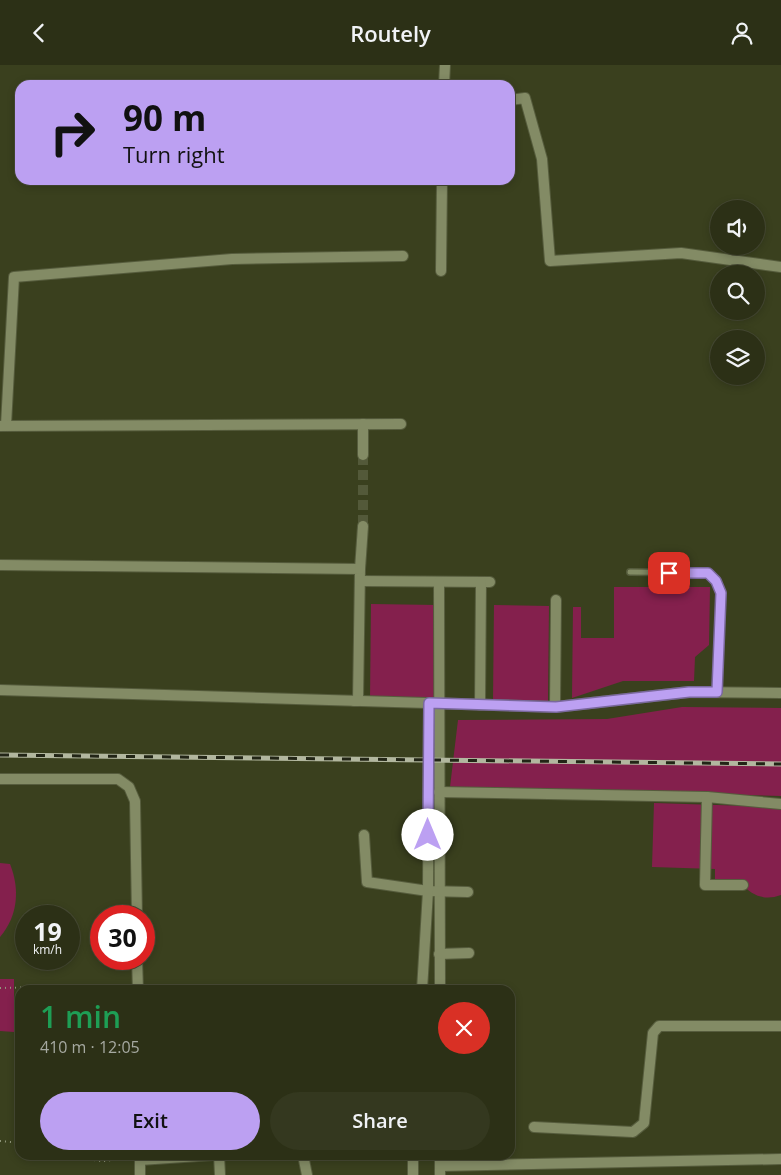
<!DOCTYPE html>
<html lang="en">
<head>
<meta charset="utf-8">
<style>
  body { margin:0; font-family:"Open Sans",sans-serif; background:#34381f; color:#f1f3f6; height:100vh; display:flex; flex-direction:column; font-size:19px; white-space:nowrap }
  * { box-sizing:border-box; margin:0 }
  p { font-size:16px; color:#a6a9a1 }
  .icon { flex:none; width:28px; height:28px; fill:none; stroke:currentColor; stroke-width:2; stroke-linecap:round; stroke-linejoin:round }
  .map { position:relative; flex:1; overflow:hidden }
  .drawer { position:absolute; left:15px; top:920px; width:500px; height:175px; display:flex; flex-direction:column; background:#2c3016; border-radius:15px; box-shadow:0 2px 8px #0003,0 0 0 1px #484b35 }
  .drawer>* { flex:none }
  .hud { position:absolute; left:15px; top:15px; width:500px; height:105px; border-radius:15px; box-shadow:0 2px 8px #0003,0 0 0 1px #484b35; background:#bca0f2; color:#111; overflow:hidden }
  .buttons { position:absolute; left:710px; top:135px; display:grid; gap:10px }
  .buttons a { display:grid; place-items:center; width:55px; height:55px; border-radius:50%; background:#2c3016; box-shadow:0 2px 8px #0003,0 0 0 1px #484b35; font-size:25px }
  .speed { position:absolute; left:15px; top:840px; display:flex; gap:10px; font-size:25px; font-weight:700; text-align:center }
  .speed>* { display:grid; place-content:center; width:65px; height:65px; border-radius:50%; background:#2c3016; box-shadow:0 2px 8px #0003,0 0 0 1px #484b35; line-height:1 }
  .speed small { font-size:12px; font-weight:400 }
  .speed .limit { border:8px solid #d22; background:#fff; color:#111 }
  .pin { position:absolute; display:grid; place-items:center; width:42px; height:42px; color:#fff; margin:-21px; border-radius:10px; box-shadow:0 2px 8px #0006 }
  .me { position:absolute; width:55px; margin:-28px; rotate:0deg; stroke-linejoin:round; filter:drop-shadow(0 0 4px #0008) }
  .turn { display:flex; align-items:center; gap:18px; height:105px; padding:0 25px; font-size:22px }
  .turn .icon { width:65px; height:65px; stroke-width:2.5 }
  .turn b { display:block; font-size:35px; line-height:42px }
  .round { display:grid; place-items:center; flex:none; width:52px; height:52px; border-radius:26px; background:#34381f }
  .overview { display:flex; align-items:center; justify-content:space-between; height:85px; padding:0 25px }
  h1 { font-size:30px; font-weight:600; line-height:38px; color:#1e9e55 }
  .button { display:flex; gap:10px; margin-top:auto; padding:10px 25px }
  .button a { flex:1; height:58px; border-radius:30px; background:#bca0f2; color:#111; font-size:20px; font-weight:600; line-height:58px; text-align:center }
  .button a+a { background:#34381f; color:#f1f3f6 }
  header { display:flex; justify-content:space-between; align-items:center; height:65px; padding:0 25px; background:#2c3016; font-size:22px; font-weight:600 }
  .map>svg:first-child { display:block }
</style>
</head>
<body>
<header><svg class="icon" aria-label="back" viewBox="0 0 24 24"><path d="M15 5l-7 7 7 7"/></svg>Routely<svg class="icon" aria-label="person" viewBox="0 0 24 24"><circle cx="12" cy="8" r="4"/><path d="M4 21q1-7 8-7t8 7"/></svg></header>
<div class="map">
<svg width="781" height="1110" viewBox="0 0 781 1110">
  <rect width="100%" height="100%" fill="#3a401e"/>
  <g fill="#84204d">
    <path d="M614,522H710L709,580L695,592L694,616H623L572,633L573,542H581V573H614Z"/>
    <path d="M371,539L437,540L436,635H370Z"/>
    <path d="M494,540L549,541L548,636H493Z"/>
    <path d="M682,642L781,643V731L450,722L458,655L607,654Z"/>
    <path d="M654,738L781,742V830C765,836 752,831 741,818H715V804L652,802Z"/>
    <path d="M0,798L10,799C20,824 18,851 0,872Z"/>
    <path d="M0,914H14V967L0,966Z"/>
  </g>
  <g fill="none" stroke-linecap="round" stroke-linejoin="round">
    <path stroke="#535939" stroke-width="10" stroke-dasharray="10 5" stroke-linecap="butt" d="M363,390V461"/>
    <g stroke="#565c3d" stroke-width="8">
      <path id="lane" d="M630,507L708,508L716,516L721,528L717,627"/>
    </g>
    <g stroke="#565c3d" stroke-width="12">
      <g id="street">
        <path d="M444,20L445,0"/>
        <path d="M510,35L525,33L542,94L550,196L681,188L781,202"/>
        <path d="M441,206L442,115"/>
        <path d="M363,359V390"/>
        <path d="M6,360L14,212L232,194L403,191"/>
        <path d="M1,361L401,359"/>
        <path d="M0,500L360,504L358,636H354"/>
        <path d="M360,504L363,461"/>
        <path d="M360,516L490,517"/>
        <path d="M439,517L440,925"/>
        <path d="M0,625L555,642L689,627L781,628"/>
        <path d="M480,640L481,517"/>
        <path d="M555,642L556,535"/>
        <path d="M0,714H118L129,722L135,736L137,851"/>
        <path d="M439,727L707,732L781,739"/>
        <path d="M707,732L705,820H743"/>
        <path d="M364,770L367,817L428,826L468,827"/>
        <path d="M439,889L469,888"/>
        <path d="M137,894L138,925"/>
        <path d="M422,925L428,826L429,638"/>
        <path d="M534,1062L633,1067L644,1058L653,968L659,961H781"/>
        <path d="M140,1090V1110"/>
        <path d="M219,1090L220,1110"/>
        <path d="M303,1090L307,1110"/>
        <path d="M413,1090V1110"/>
        <path d="M440,1090V1110"/>
        <path d="M140,1095L213,1090"/>
        <path d="M440,1101L781,1094"/>
      </g>
    </g>
    <g stroke="#92987d" stroke-width="2" stroke-dasharray="1 4" stroke-linecap="butt">
      <path d="M0,923L128,920"/>
      <path d="M0,1076L20,1078"/>
      <path d="M80,1090C96,1097 108,1099 124,1090"/>
    </g>
    <use href="#lane" stroke="#838b65" stroke-width="5"/>
    <use href="#street" stroke="#838b65" stroke-width="10"/>
    <g stroke="#b2b79f" stroke-width="5">
      <path id="rail" d="M0,690L781,699"/>
    </g>
    <use href="#rail" stroke="#222516" stroke-width="3" stroke-dasharray="9" stroke-linecap="butt"/>
  </g>
  <g fill="none" stroke-linecap="round" stroke-linejoin="round">
    <g stroke="#7a689d" stroke-width="12">
      <path id="route" d="M428,770L429,638L556,642L689,627H717L721,528L716,516L708,508H669"/>
    </g>
    <use href="#route" stroke="#bca0f2" stroke-width="9"/>
  </g>
</svg>
<div class="buttons">
<a><svg class="icon" aria-label="sound" viewBox="0 0 24 24"><path d="M4 9h4l5-4v14l-5-4H4zM17 9q2 3 0 6"/></svg></a>
<a><svg class="icon" aria-label="search" viewBox="0 0 24 24"><circle cx="10" cy="10" r="6"/><path d="M15 15l6 6"/></svg></a>
<a><svg class="icon" aria-label="layers" viewBox="0 0 24 24"><path d="M12 4l9 5-9 5-9-5zM3 14l9 5 9-5"/></svg></a>
</div>
<div class="speed"><div>19<small>km/h</small></div><div class="limit">30</div></div>
<div class="pin" style="left:669px;top:508px;background:#d93025"><svg class="icon" aria-label="arrive" viewBox="0 0 24 24"><path d="M6 21V4h12l-3 4 3 4H6"/></svg></div>
<svg class="me" style="left:428px;top:770px" viewBox="-20 -20 40 40"><circle r="19" fill="#fff"/><path d="M0-13L10 11 0 6-10 11z" fill="#bca0f2"/></svg>
<div class="hud">
<div class="turn"><svg class="icon" aria-label="right" viewBox="0 0 24 24"><path d="M7 20v-9h11M14 6l5 5-5 5"/></svg><div><b>90 m</b>Turn right</div></div>
</div>
<section class="drawer">
<div class="overview"><div><h1>1 min</h1><p>410 m · 12:05</p></div><a class="round" style="background:#d93025;color:#fff"><svg class="icon" aria-label="close" viewBox="0 0 24 24"><path d="M6 6l12 12M18 6L6 18"/></svg></a></div>
<div class="button"><a>Exit</a><a>Share</a></div>
</section>
</div>
</body>
</html>
